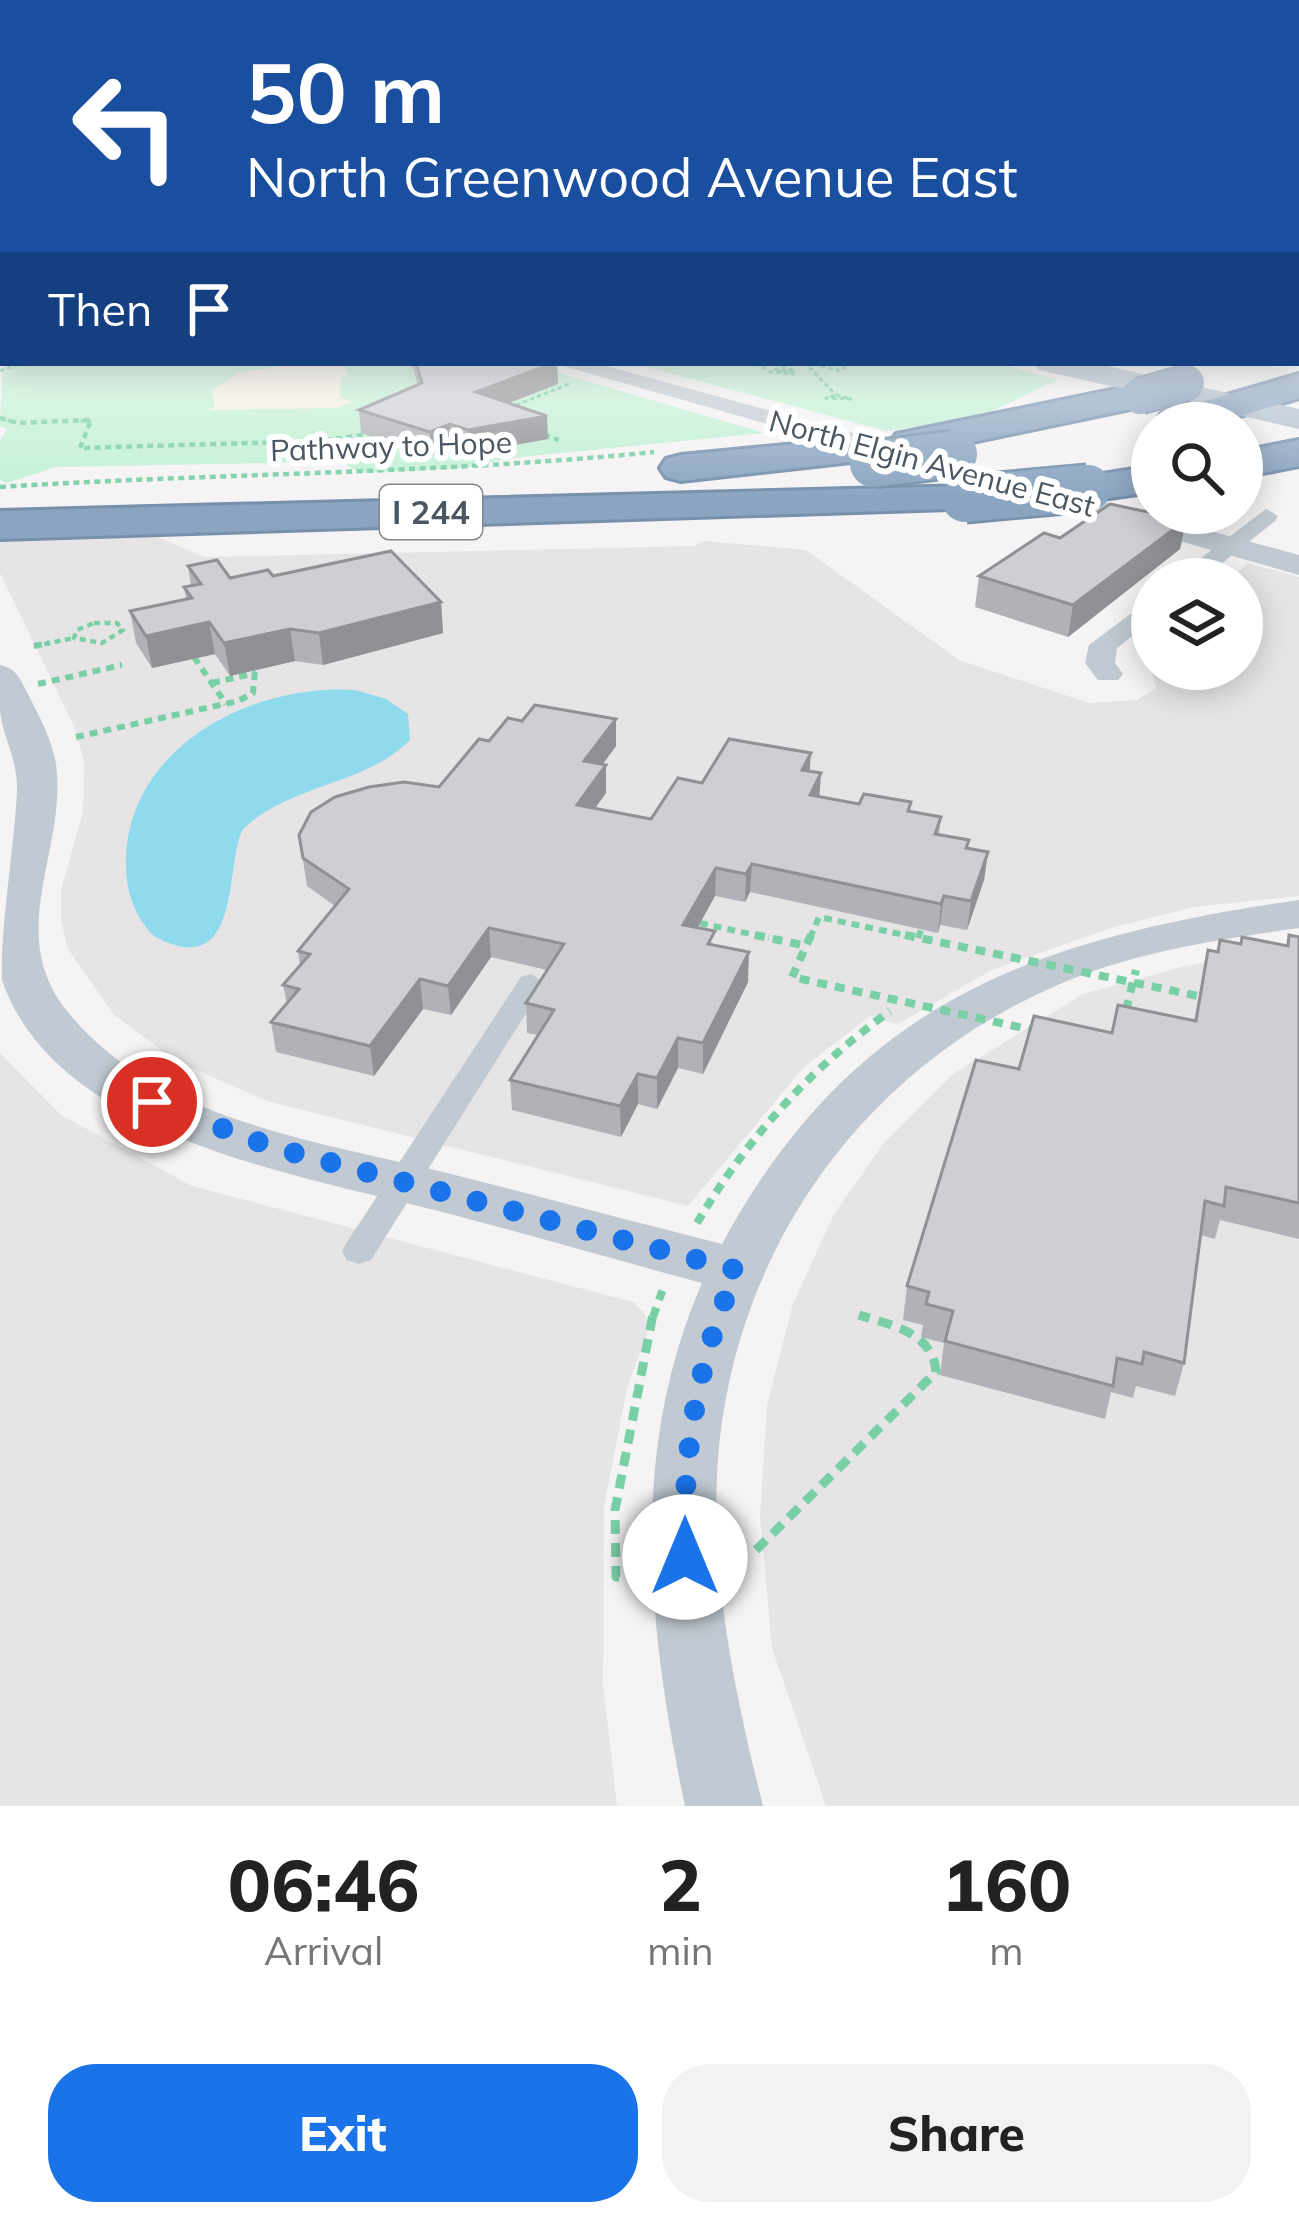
<!DOCTYPE html>
<html lang="en">
<head>
<meta charset="utf-8">
<style>
  body { margin:0; font-family:Mulish,sans-serif; background:#f2f2f2; color:#222; height:100vh; display:flex; flex-direction:column; font-size:45px; white-space:nowrap }
  * { box-sizing:border-box; margin:0 }
  p { font-size:39px; color:#767676 }
  .icon { flex:none; width:66px; height:66px; fill:none; stroke:currentColor; stroke-width:2; stroke-linecap:round; stroke-linejoin:round }
  .map { position:relative; height:1806px; overflow:hidden }
  .sheet { display:flex; flex-direction:column; background:#fff; flex:1 }
  .sheet>* { flex:none }
  .hud { position:absolute; left:0px; top:0px; width:1299px; height:366px; box-shadow:0 6px 30px #0003; background:#1a4fa0; color:#fff; overflow:hidden }
  .controls { position:absolute; left:1131px; top:402px; display:grid; gap:24px }
  .controls a { display:grid; place-items:center; width:132px; height:132px; border-radius:50%; background:#fff; box-shadow:0 6px 30px #0003; font-size:60px }
  .pin { position:absolute; display:grid; place-items:center; width:102px; height:102px; color:#fff; margin:-51px; border:6px solid #fff; border-radius:50%; box-shadow:0 3px 12px #0007 }
  .me { position:absolute; width:132px; margin:-66px; rotate:0deg; stroke-linejoin:round; filter:drop-shadow(0 0 9px #0008) }
  .turn { display:flex; align-items:center; gap:42px; height:252px; padding:0 48px; font-size:54px }
  .turn .icon { width:156px; height:156px; stroke-width:2.5 }
  .turn b { display:block; font-size:84px; line-height:102px }
  .then { display:flex; align-items:center; height:114px; padding:0 48px; background:#0003; gap:24px; font-size:45px }
  .eta { display:flex; justify-content:space-evenly; align-items:center; height:204px; text-align:center }
  .eta b { font-size:72px; font-weight:800; line-height:84px }
  .action { display:flex; gap:24px; margin-top:auto; padding:24px 48px }
  .action a { flex:1; height:138px; border-radius:48px; background:#1a73e8; color:#fff; font-size:48px; font-weight:800; line-height:138px; text-align:center }
  .action a+a { background:#f2f2f2; color:#222 }
  .map>svg:first-child { display:block }
</style>
</head>
<body>
<div class="map">
<svg width="1299" height="1806" viewBox="0 0 1299 1806">
  <rect width="100%" height="100%" fill="#f5f3f3"/>
  <g fill="#e6e4e5">
    <path d="M146,532L204,557L694,546L704,541L806,550L959,660L1089,703L1137,700L1156,688L1145,650L1152,644V669H1242V579H1230L1248,563L1299,577V896L1194,907L1111,928L992,970L898,1024L870,1016L804,1067L688,1206L267,1101L176,1061L114,1015L68,949L61,921V890L83,812L84,760L74,726L0,573V539Z"/>
    <path d="M1299,948V1806H826L772,1648L760,1517L767,1404L793,1304L834,1214L884,1143L953,1074L1083,994L1185,966Z"/>
    <path d="M0,1053L61,1115L192,1186L633,1302L644,1312L649,1330L627,1388L604,1506L603,1684L617,1806H0Z"/>
  </g>
  <g fill="#c3f1d5">
    <path d="M3,355V363H525L765,433L511,458L465,468L360,473L344,464L317,462L56,467L7,483L0,480V441L7,429L0,426Z"/>
    <path d="M631,363H998L1058,380L979,417L887,431Z"/>
  </g>
  <path fill="#f5f0e5" d="M295,363H342L348,374L341,378L340,397L352,402L337,408L207,410L215,407L212,390L240,373Z"/>
  <path fill="#90daee" d="M355,690L386,699L408,714L410,740C366,785 290,784 243,829C224,862 244,985 154,936C133,916 125,887 126,859C129,746 253,683 355,690Z"/>
  <g fill="none" stroke-linecap="round" stroke-linejoin="round">
    <g stroke="#7690ad" stroke-width="6">
      <g id="motorway">
        <path d="M1299,374V398L1218,423H1155L1161,414Z"/>
        <path d="M1140,384L1160,396L1154,404L911,455L896,452L890,443L896,434L911,431Z"/>
        <path d="M836,440L851,444L857,453L851,462L681,481L666,477L660,468L666,459L681,455Z"/>
        <path d="M1299,440V466L1242,477V451Z"/>
        <path d="M1152,466V492L1088,501L1072,497L1066,488L1072,479Z"/>
        <path d="M965,486L981,490L987,499L981,508L0,539V511Z"/>
      </g>
    </g>
    <g stroke="#7ad0a6" stroke-width="3" stroke-dasharray="4.5 3" stroke-linecap="butt">
      <path d="M756,363L770,372L794,374L775,370L795,371L772,363"/>
      <path d="M786,363H822"/>
      <path d="M826,363H845"/>
      <path d="M821,366L840,371L850,363"/>
      <path d="M809,367L836,395"/>
      <path d="M0,371L21,363"/>
      <path d="M836,395L851,399L826,398Z"/>
      <path d="M509,408L569,384"/>
      <path d="M0,418L10,421"/>
      <path d="M73,421H91"/>
    </g>
    <g stroke="#7ad0a6" stroke-width="4.5" stroke-dasharray="6 4.5" stroke-linecap="butt">
      <path d="M0,418L18,423L91,420L80,448L318,441L369,434"/>
      <path d="M544,435L559,440"/>
      <path d="M0,487C218,473 437,474 654,452"/>
      <path d="M94,623H117L123,630L102,643L74,638L77,630Z"/>
      <path d="M34,646L74,638"/>
    </g>
    <g stroke="#7ad0a6" stroke-width="6" stroke-dasharray="8 6" stroke-linecap="butt">
      <path d="M34,646L49,643"/>
      <path d="M194,657L226,704"/>
      <path d="M212,683L256,673"/>
      <path d="M38,684L122,665"/>
      <path d="M76,737L238,701L253,693L255,670"/>
      <path d="M700,923L769,938"/>
      <path d="M918,938L921,930"/>
    </g>
    <g stroke="#7ad0a6" stroke-width="8" stroke-dasharray="10 8" stroke-linecap="butt">
      <path d="M755,935L807,946"/>
      <path d="M1126,1010L1136,970"/>
      <path d="M697,1223C747,1138 810,1069 890,1011"/>
      <path d="M859,1315L864,1317"/>
      <path d="M653,1317L664,1286"/>
    </g>
    <g stroke="#7ad0a6" stroke-width="9" stroke-dasharray="14 9" stroke-linecap="butt">
      <path d="M756,1550L936,1372C933,1332 891,1325 859,1315"/>
      <path d="M642,1576L616,1577L615,1510L653,1314"/>
    </g>
    <path fill="#c1cad2" fill-rule="evenodd" d="M1299,271V278L1296,279V272Z"/>
    <path fill="#c1cad2" fill-rule="evenodd" d="M531,974L545,983L371,1260L359,1264L347,1260L342,1251L347,1242L521,977Z"/>
    <g fill="#c1cad2" fill-rule="evenodd">
      <path d="M1266,509L1278,516L1275,521L1202,579H1173Z"/>
      <path d="M1152,598V620L1117,648L1115,663L1123,674L1118,680H1098L1085,663L1089,645Z"/>
    </g>
    <g fill="#c1cad2" fill-rule="evenodd">
      <path d="M553,363H595L1299,555V575Z"/>
      <path d="M0,665C18,669 21,681 29,696C41,720 55,745 57,773C63,857 6,935 67,1011C155,1121 319,1141 447,1173C539,1196 630,1221 722,1244C854,1000 1037,938 1299,900V928C1216,940 1131,952 1053,987C856,1074 728,1259 717,1475C712,1587 736,1698 763,1806H685C648,1629 628,1453 702,1283C616,1260 531,1235 446,1213C305,1176 56,1139 2,980C0,927 15,843 17,790C18,760 3,738 0,711C0,696 0,680 0,665Z"/>
    </g>
    <g fill="#b3c2d1" fill-rule="evenodd">
      <rect x="1296" y="307" width="3" height="18"/>
      <path d="M1034,363H1094L1299,409V429L1039,370Z"/>
    </g>
    <use href="#motorway" fill="#8ba5c1" fill-rule="evenodd"/>
    <g stroke="#7690ad" stroke-width="39" stroke-linecap="butt">
      <path id="motorway-bridge-far1" d="M1140,396L1186,383"/>
    </g>
    <g stroke="#7690ad" stroke-width="51" stroke-linecap="butt">
      <g id="motorway-bridge">
        <path d="M873,464L954,454"/>
        <path d="M965,499L1088,488"/>
      </g>
    </g>
    <path stroke="#7ad0a6" stroke-width="6" stroke-dasharray="8 6" stroke-linecap="butt" d="M810,938L819,917L919,938"/>
    <g stroke="#7ad0a6" stroke-width="8" stroke-dasharray="10 8" stroke-linecap="butt">
      <path d="M811,935L792,977L1037,1031"/>
      <path d="M905,935L1198,996"/>
    </g>
    <use href="#motorway-bridge-far1" stroke="#8ba5c1" stroke-width="36"/>
    <use href="#motorway-bridge" stroke="#8ba5c1" stroke-width="46"/>
  </g>
  <g fill="#b0b2b7">
    <path d="M411,363H557L558,384L509,403L548,439L470,453L452,448L431,456L361,433L359,410L418,385Z"/>
    <path d="M1186,520L1180,549L1068,637L975,607L979,576L1060,538Z"/>
    <path d="M188,566L230,578L441,602L443,633L323,665L295,661L230,676L215,654L152,668L136,643L130,611L186,599L184,587L191,586Z"/>
    <path d="M616,719V746L602,765L606,793L595,808L651,819L702,783L810,771L821,773L819,797L859,804L911,802L910,811L941,817L939,835L969,840L968,848L988,852L984,880L967,930L940,925L938,933L750,892L745,902L715,896L697,928L748,982L703,1074L678,1068L657,1109L638,1104L621,1137L512,1110L510,1080L538,1035L527,1033L526,1003L547,970L491,957L451,1015L423,1009L374,1076L276,1052L271,1022L287,1004L283,985L300,966L298,951L335,906L307,886L299,835L439,787L489,741L522,721Z"/>
    <path d="M1289,935L1299,937V1239L1220,1220L1215,1239L1200,1235L1184,1363L1175,1396L1136,1386L1133,1398L1111,1392L1105,1419L940,1375L944,1343L921,1337L923,1325L903,1320L907,1286L1019,1069L1112,1033L1194,1021L1208,950L1217,952L1220,940L1240,944L1286,945Z"/>
  </g>
  <g fill="#909195">
    <path d="M3,305V327L0,328V306Z"/>
    <path d="M3,338V361L0,362V339Z"/>
    <path d="M554,363H557L558,384L477,415L476,392Z"/>
    <path d="M547,416L548,439L470,453L468,430Z"/>
    <path d="M450,424L452,448L431,456L430,432Z"/>
    <path d="M1186,520L1180,549L1068,637L1073,605Z"/>
    <path d="M441,602L443,633L323,665L319,633Z"/>
    <path d="M209,622L215,654L152,668L146,636Z"/>
    <path d="M290,629L295,661L230,676L224,643Z"/>
    <path d="M616,719V746L585,788L584,761Z"/>
    <path d="M811,753L809,780L802,770Z"/>
    <path d="M606,765V793L578,832L577,805Z"/>
    <path d="M821,773L819,801L810,795Z"/>
    <path d="M988,852L984,880L967,930L971,901Z"/>
    <path d="M752,864L750,892L745,902L746,874Z"/>
    <path d="M716,868L715,896L683,954V925Z"/>
    <path d="M944,896L940,925L938,933L941,904Z"/>
    <path d="M489,928L491,957L451,1015L448,986Z"/>
    <path d="M749,952L748,982L703,1074V1043Z"/>
    <path d="M420,979L423,1009L374,1076L370,1046Z"/>
    <path d="M678,1038V1068L657,1109V1078Z"/>
    <path d="M638,1074V1104L621,1137L620,1106Z"/>
  </g>
  <g fill="#cdcfd5" stroke="#909195" stroke-width="3">
    <path d="M0,246H3V305L0,306Z"/>
    <path d="M416,363H554L476,392L547,416L468,430L450,424L430,432L359,410L422,383Z"/>
    <path d="M1110,504L1186,520L1073,605L979,576L1044,533L1060,538Z"/>
    <path d="M391,551L441,602L319,633L290,629L224,643L209,622L146,636L130,611L192,598L184,587L201,584L188,566L217,560L230,578L268,570L273,576Z"/>
    <path d="M535,705L616,719L584,761L606,765L577,805L651,819L678,778L702,783L729,739L811,753L802,770L821,773L810,795L859,804L864,794L911,802L908,811L941,817L935,834L969,840L966,848L988,852L971,901L944,896L941,904L752,864L746,874L716,868L683,925L715,931L708,944L749,952L703,1043L678,1038L657,1078L638,1074L620,1106L510,1080L554,1010L526,1003L564,944L489,928L448,986L420,979L370,1046L271,1022L299,989L283,985L310,954L298,951L349,889L303,858L299,835L311,812L335,797L369,787L404,782L439,787L479,739L489,741L508,718L522,721Z"/>
    <path d="M1289,935L1299,937V1203L1226,1187L1224,1206L1205,1201L1184,1363L1144,1352L1142,1364L1117,1358L1113,1386L945,1341L953,1311L926,1304L929,1292L907,1286L976,1060L1019,1069L1034,1016L1112,1033L1118,1005L1196,1021L1208,950L1218,952L1220,940L1241,944L1242,937L1288,946Z"/>
  </g>
  <linearGradient id="sky" x2="0" y2="1"><stop stop-color="#85c3ea"/><stop offset="0.49" stop-color="#fafafa"/><stop offset="1" stop-color="#fafafa" stop-opacity="0"/></linearGradient>
  <rect width="1299" height="498" fill="url(#sky)"/>
  <g fill="none" stroke-linecap="round" stroke-linejoin="round">
    <path stroke="#1a73e8" stroke-width="21" stroke-dasharray="0 37.8" d="M152,1102L272,1147L737,1270C696,1364 682,1455 685,1557"/>
  </g>
  <g text-anchor="middle" stroke-width="12" stroke-linejoin="round" paint-order="stroke">
    <g font-size="30" fill="#4a5661" stroke="#fff">
      <text transform="translate(391 447) rotate(-2)" y="10">Pathway to Hope</text>
      <text transform="translate(932 464) rotate(15)" y="10">North Elgin Avenue East</text>
    </g>
    <rect fill="#fff" stroke="#808990" stroke-width="3" x="380" y="485" width="102" height="54" rx="9"/>
    <g font-size="33" font-weight="bold" fill="#4a5661">
      <text x="431" y="524">I 244</text>
    </g>
  </g>
</svg>
<div class="controls">
<a><svg class="icon" aria-label="search" viewBox="0 0 24 24"><circle cx="10" cy="10" r="6"/><path d="M15 15l6 6"/></svg></a>
<a><svg class="icon" aria-label="layers" viewBox="0 0 24 24"><path d="M12 4l9 5-9 5-9-5zM3 14l9 5 9-5"/></svg></a>
</div>
<div class="pin" style="left:152px;top:1102px;background:#d93025"><svg class="icon" aria-label="arrive" viewBox="0 0 24 24"><path d="M6 21V4h12l-3 4 3 4H6"/></svg></div>
<svg class="me" style="left:685px;top:1557px" viewBox="-20 -20 40 40"><circle r="19" fill="#fff"/><path d="M0-13L10 11 0 6-10 11z" fill="#1a73e8"/></svg>
<div class="hud">
<div class="turn"><svg class="icon" aria-label="left" viewBox="0 0 24 24"><path d="M17 20v-9H6M10 6l-5 5 5 5"/></svg><div><b>50 m</b>North Greenwood Avenue East</div></div>
<div class="then">Then<svg class="icon" aria-label="arrive" viewBox="0 0 24 24"><path d="M6 21V4h12l-3 4 3 4H6"/></svg></div>
</div>
</div>
<section class="sheet">
<div class="eta">
<div><b>06:46</b><p>Arrival</p></div>
<div><b>2</b><p>min</p></div>
<div><b>160</b><p>m</p></div>
</div>
<div class="action"><a>Exit</a><a>Share</a></div>
</section>
</body>
</html>
